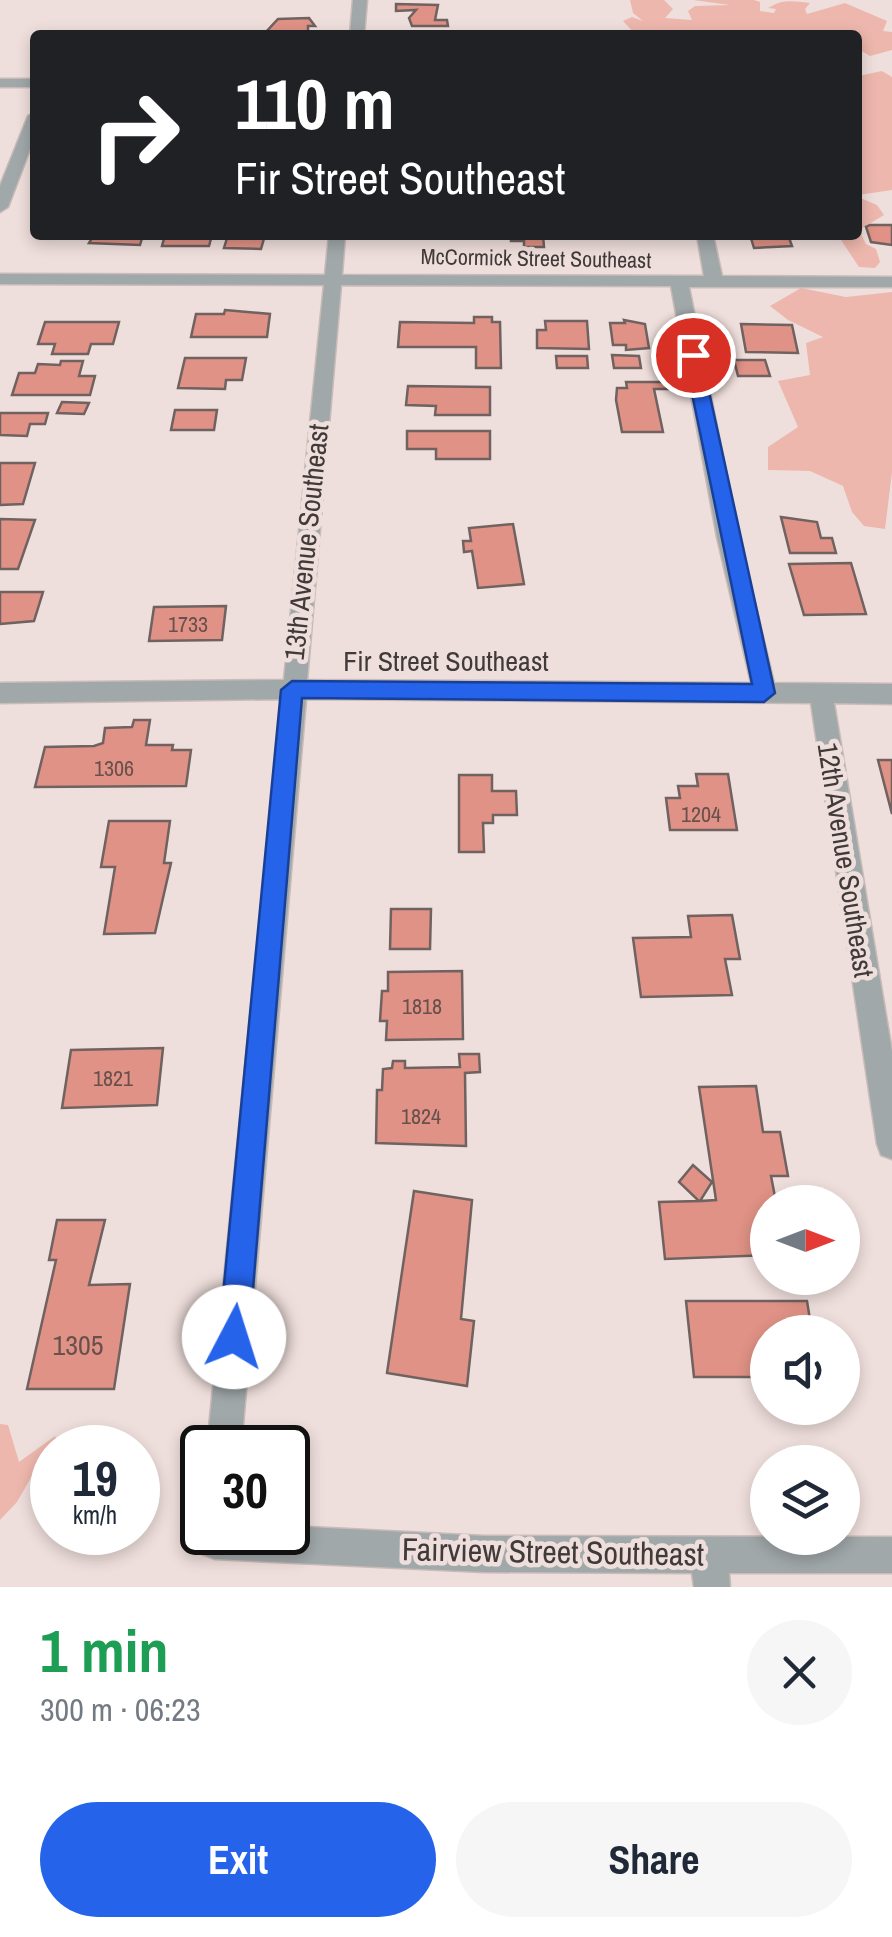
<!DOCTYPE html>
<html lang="en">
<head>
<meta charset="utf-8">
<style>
  body { margin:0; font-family:"Archivo Narrow",sans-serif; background:#f6f6f7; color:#1f2937; height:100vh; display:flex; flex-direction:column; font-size:38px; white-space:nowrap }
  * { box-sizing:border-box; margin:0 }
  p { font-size:32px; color:#747a83 }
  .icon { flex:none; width:55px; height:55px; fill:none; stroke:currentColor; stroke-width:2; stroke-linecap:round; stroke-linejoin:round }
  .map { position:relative; height:1587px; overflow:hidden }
  .drawer { display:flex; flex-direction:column; background:#fff; flex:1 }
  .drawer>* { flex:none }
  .banner { position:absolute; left:30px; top:30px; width:832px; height:210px; border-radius:10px; box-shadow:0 5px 15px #0003; background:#202124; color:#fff; overflow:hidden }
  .needle { width:65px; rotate:90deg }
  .tools { position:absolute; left:750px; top:1185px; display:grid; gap:20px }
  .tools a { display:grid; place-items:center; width:110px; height:110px; border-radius:50%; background:#fff; box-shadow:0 5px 15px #0003; font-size:50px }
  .speed { position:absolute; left:30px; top:1425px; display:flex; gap:20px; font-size:50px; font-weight:700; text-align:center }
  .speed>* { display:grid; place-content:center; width:130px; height:130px; border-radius:50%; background:#fff; box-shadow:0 5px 15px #0003; line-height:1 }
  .speed small { font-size:25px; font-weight:400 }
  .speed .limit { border:5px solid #111; border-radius:15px; background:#fff; color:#111 }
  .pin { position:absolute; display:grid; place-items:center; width:85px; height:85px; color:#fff; margin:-42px; border:5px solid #fff; border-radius:50%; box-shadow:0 2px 10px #0007 }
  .me { position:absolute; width:110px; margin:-55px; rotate:5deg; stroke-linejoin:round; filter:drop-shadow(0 0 8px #0008) }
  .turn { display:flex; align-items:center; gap:35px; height:210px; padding:0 40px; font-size:45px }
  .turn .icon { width:130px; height:130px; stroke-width:2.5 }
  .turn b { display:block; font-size:70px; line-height:85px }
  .round { display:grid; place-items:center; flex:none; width:105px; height:105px; border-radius:52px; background:#f6f6f7 }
  .overview { display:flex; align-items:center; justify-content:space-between; height:170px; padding:0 40px }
  h1 { font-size:60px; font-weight:700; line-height:75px; color:#1e9e55 }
  .action { display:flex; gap:20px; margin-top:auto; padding:20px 40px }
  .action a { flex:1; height:115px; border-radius:60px; background:#2563eb; color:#fff; font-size:40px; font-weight:700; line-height:115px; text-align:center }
  .action a+a { background:#f6f6f7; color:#1f2937 }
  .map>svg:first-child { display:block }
</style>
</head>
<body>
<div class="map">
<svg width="892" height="1587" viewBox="0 0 892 1587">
  <rect width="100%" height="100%" fill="#efdfdc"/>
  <g fill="#edb7ad">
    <path d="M630,0H664L673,9L665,18L692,20L688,11L695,6L730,5L693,0H754L760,2V11L774,13L776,9L768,8C781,0 789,0 810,3L805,9L807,14L845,3L887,21L883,31L892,32V50L870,56L858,49V35H636L623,21L632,17L643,21L633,13Z"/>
    <path d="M882,71L892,77V190L858,195V76Z"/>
    <path d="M858,197L877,205L884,215L859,230L866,244L876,249L880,262L875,268L859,267L841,240L842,235H858Z"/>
    <path d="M801,288L846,297L892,292V472L885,529L864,526L852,512L843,486L810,471L768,470V447L798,427L778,381L810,375L806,343L823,337L788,320L770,306Z"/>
    <path d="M0,1424L8,1425L19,1462L55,1436L60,1447L52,1448V1473L37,1467L17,1502L0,1520Z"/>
  </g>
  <g fill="#df9285" stroke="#706260" stroke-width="2.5">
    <path d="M396,4L438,5L435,20H447L448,26H412L409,18L416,10L396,11Z"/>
    <path d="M309,18L315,26H308V34L266,32L278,19Z"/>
    <path d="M870,225H892V245L871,242L866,227Z"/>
    <path d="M94,235H143L140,245L89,243Z"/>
    <path d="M165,235H212L209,246H162Z"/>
    <path d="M228,235H265L261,249L224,248Z"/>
    <path d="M511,235H543L544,247H524V241H511Z"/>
    <path d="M750,235H788L792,246L754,248Z"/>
    <path d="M225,310L270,314L267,337H191L196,314H224Z"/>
    <path d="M474,317H492V322H500L501,368H476V347H398L400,322L474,323Z"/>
    <path d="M624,320L645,324L649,348L626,350V345H613L610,323H625Z"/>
    <path d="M545,321H587L589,349L537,348V330H546Z"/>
    <path d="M45,322H119L113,344H91L88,354H52L55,344H38Z"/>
    <path d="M741,324L792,325L798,353L746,352Z"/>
    <path d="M612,355L639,356L641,368H614Z"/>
    <path d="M556,356H587L588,368H557Z"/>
    <path d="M185,358H246L242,380H226L225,389L178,388Z"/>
    <path d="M734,360H765L770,376H738Z"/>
    <path d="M61,361H83L79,376H95L90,395H12L19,373H35L38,364L60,365Z"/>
    <path d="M626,382H672L673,389H654L663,432H622L616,400L617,388H627Z"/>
    <path d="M408,386L490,387V415H435L436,406L406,405Z"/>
    <path d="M62,402L89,403L84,414L57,413Z"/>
    <path d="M175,410H217L214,430H171Z"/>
    <path d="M0,413H48L45,424H30L27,436L0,435Z"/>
    <path d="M407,431H490V459H436V449H407Z"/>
    <path d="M0,463H35L23,504L0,505Z"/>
    <path d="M781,517L817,522L821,538H832L836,553H790Z"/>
    <path d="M0,519L35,520L18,569H0Z"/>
    <path d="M513,524L524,584L478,588L472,551L464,552L463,541H471L469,528Z"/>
    <path d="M851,563L866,614L804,615L789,564Z"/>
    <path d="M0,592H43L34,621L0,624Z"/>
    <path d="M226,606L222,640L149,641L154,607Z"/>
    <path d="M134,720H150L146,745H173L172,750H191L186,786L35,787L45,747L94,746L103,743L105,728L132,727Z"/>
    <path d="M878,760H892V814Z"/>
    <path d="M696,774H728L737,830H670L666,798H680L678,786H698Z"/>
    <path d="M459,775H492V791H516L517,815H493V823H483L484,852H459Z"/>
    <path d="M109,821H170L164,863H171L155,933L104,934L115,867H101Z"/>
    <path d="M391,909H431L430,949H390Z"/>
    <path d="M732,915L740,959H725L732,995L641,997L633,938L691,937L688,916Z"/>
    <path d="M462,971L463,1039L386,1040L387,1021H380L382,991H388V972Z"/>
    <path d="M163,1048L157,1105L62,1108L71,1050Z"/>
    <path d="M459,1054H479L480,1072L465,1073L466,1146L376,1143L377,1090H382L383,1069L392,1068L393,1061H405V1068L460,1067Z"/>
    <path d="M756,1086L763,1132H780L788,1176H771L776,1202H768V1255L665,1259L659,1202L699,1201L679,1182L693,1165L712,1182L700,1201L716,1200L699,1087Z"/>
    <path d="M414,1191L472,1200L461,1319L474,1321L467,1386L387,1373Z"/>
    <path d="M57,1220H105L89,1285L130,1284L114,1389H27L56,1260H49Z"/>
    <path d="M686,1301H807L812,1332H768V1377H694Z"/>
  </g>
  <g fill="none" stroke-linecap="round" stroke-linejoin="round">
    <g stroke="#c8bbb8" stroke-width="3">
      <g id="street">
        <path d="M353,0H367L364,35H350Z"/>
        <rect x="0" y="79" width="35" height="8"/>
        <path d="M35,112V136L8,207L0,212V186L28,116Z"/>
        <path d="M329,235H345L342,275L704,276L697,235H713L722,276L892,277V287H689L739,537L774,683L892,684V704L834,703L892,1052V1159L881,1155L877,1144L811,703L306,699L241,1448H207L282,699L0,703V683L284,680L324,285L0,284V274L325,275ZM341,285L671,286L717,537L751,683L307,680Z"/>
        <path d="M202,1521V1532H288V1526L484,1536L892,1537V1573H729L730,1587H694L692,1573L484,1572L215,1559L202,1554L197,1541Z"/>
      </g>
    </g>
    <use href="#street" fill="#a1a8a9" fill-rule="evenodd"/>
  </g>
  <path fill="#2563eb" stroke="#184099" stroke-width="2.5" d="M693,350L701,355L775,693L764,702L302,698L249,1337L244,1347L234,1352L223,1347L219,1337L281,690L292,681L752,684L684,355Z"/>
  <g text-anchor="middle" stroke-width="9" stroke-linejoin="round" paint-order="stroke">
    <g font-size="22" fill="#403a39" stroke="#efdfdc">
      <text transform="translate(536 258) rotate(1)" y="8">McCormick Street Southeast</text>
    </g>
    <g font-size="22" fill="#68504c">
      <text x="188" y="632">1733</text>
      <text x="114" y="776">1306</text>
      <text x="701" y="822">1204</text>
      <text x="422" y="1014">1818</text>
      <text x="113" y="1086">1821</text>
      <text x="421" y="1124">1824</text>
    </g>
    <g font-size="28" fill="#403a39" stroke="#efdfdc">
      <text transform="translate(306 542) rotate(-84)" y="10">13th Avenue Southeast</text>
      <text x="446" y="671">Fir Street Southeast</text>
      <text transform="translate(846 860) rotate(81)" y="10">12th Avenue Southeast</text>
    </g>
    <g font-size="28" fill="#68504c">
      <text x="78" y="1355">1305</text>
    </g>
    <g font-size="32" fill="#403a39" stroke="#efdfdc">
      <text transform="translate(553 1552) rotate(1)" y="11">Fairview Street Southeast</text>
    </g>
  </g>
</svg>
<div class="tools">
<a><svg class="needle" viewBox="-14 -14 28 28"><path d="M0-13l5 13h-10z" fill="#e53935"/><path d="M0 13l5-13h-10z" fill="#747a83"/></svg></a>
<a><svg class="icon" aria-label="sound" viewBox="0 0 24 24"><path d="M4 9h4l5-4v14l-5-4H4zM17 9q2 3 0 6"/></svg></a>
<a><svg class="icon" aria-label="layers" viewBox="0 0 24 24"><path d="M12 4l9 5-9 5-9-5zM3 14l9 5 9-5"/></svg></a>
</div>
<div class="speed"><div>19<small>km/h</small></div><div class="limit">30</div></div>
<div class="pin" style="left:693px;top:355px;background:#d93025"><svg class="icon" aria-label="arrive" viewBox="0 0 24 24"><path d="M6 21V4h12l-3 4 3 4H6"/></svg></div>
<svg class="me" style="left:234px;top:1337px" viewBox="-20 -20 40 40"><circle r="19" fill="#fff"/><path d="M0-13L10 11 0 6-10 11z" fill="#2563eb"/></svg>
<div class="banner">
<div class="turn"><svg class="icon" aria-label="right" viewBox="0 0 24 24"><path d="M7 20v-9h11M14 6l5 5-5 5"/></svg><div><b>110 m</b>Fir Street Southeast</div></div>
</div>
</div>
<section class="drawer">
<div class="overview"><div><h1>1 min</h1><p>300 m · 06:23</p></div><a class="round"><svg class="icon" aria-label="close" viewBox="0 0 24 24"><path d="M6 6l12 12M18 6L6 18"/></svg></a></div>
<div class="action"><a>Exit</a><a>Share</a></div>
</section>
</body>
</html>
